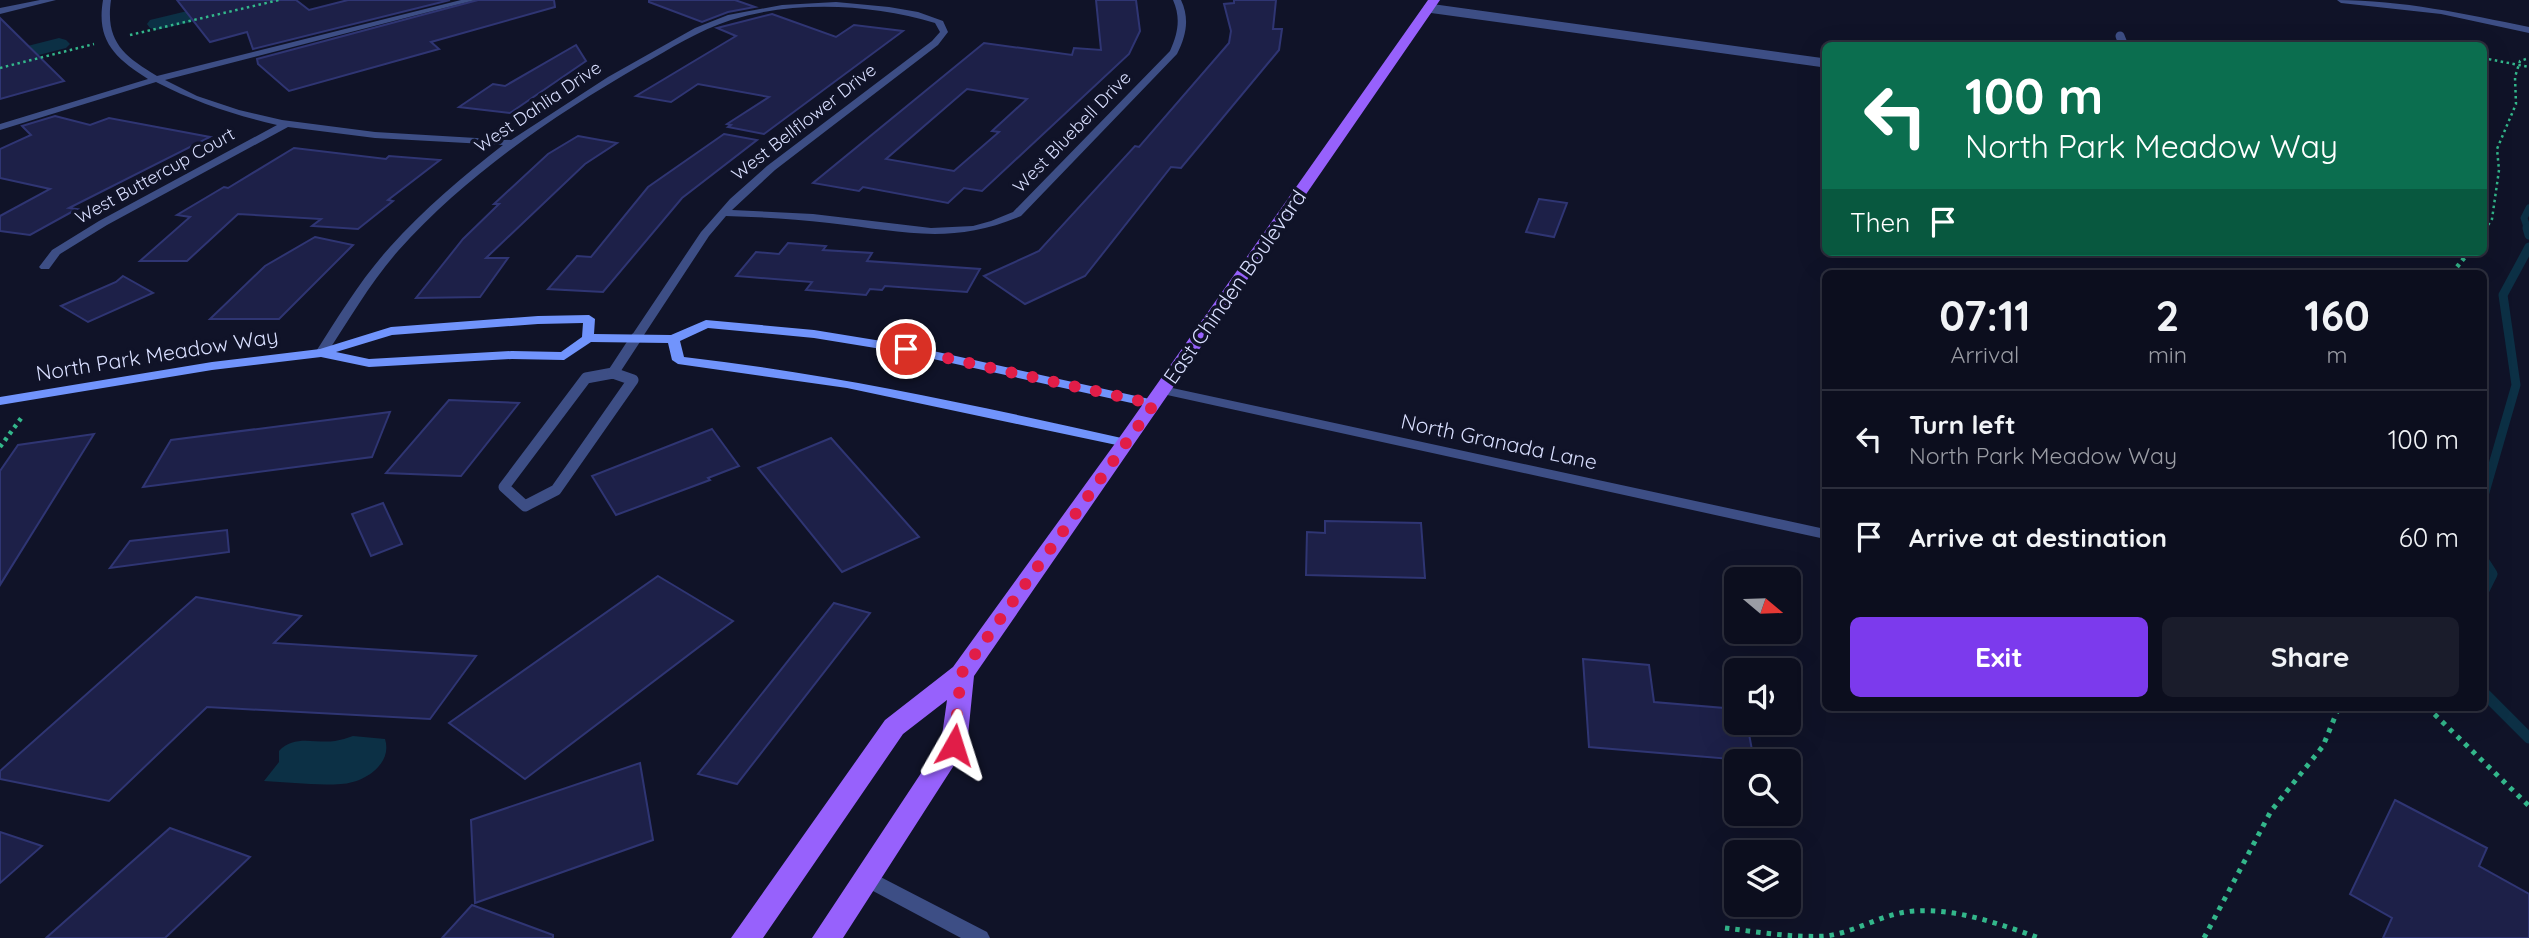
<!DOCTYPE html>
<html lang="en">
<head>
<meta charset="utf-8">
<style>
  body { margin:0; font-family:Quicksand,sans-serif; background:#1a1c2b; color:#f1f3f6; height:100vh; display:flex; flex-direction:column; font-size:26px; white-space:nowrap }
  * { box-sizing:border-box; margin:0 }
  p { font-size:23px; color:#9a9ca4 }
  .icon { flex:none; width:38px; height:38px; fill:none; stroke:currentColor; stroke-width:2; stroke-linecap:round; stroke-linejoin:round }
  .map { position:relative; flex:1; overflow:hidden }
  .drawer { position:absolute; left:1822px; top:270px; width:665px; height:441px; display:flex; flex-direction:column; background:#0c0e1e; border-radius:10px; box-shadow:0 7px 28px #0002,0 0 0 2px #2c2e3c }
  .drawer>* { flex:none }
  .guide { position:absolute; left:1822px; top:42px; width:665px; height:214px; border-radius:10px; box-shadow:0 7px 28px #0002,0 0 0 2px #2c2e3c; background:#0b6e4f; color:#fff; overflow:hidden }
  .needle { width:46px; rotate:109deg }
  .controls { position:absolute; left:1724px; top:567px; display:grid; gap:14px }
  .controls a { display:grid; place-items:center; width:77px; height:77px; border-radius:10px; background:#0c0e1e; box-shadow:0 7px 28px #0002,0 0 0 2px #2c2e3c; font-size:35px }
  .pin { position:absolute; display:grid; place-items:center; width:60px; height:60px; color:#fff; margin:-30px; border:4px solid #fff; border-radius:50%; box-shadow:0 2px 7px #0007 }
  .me { position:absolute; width:77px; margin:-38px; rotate:6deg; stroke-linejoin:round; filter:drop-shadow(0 0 5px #0008) }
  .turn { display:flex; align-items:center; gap:24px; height:147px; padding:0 28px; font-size:32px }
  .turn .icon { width:91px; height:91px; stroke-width:2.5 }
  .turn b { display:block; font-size:49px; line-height:60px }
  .then { display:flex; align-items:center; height:66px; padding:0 28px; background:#0003; gap:14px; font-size:26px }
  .eta { display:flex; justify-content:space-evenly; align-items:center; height:119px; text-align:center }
  .eta b { font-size:42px; font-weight:800; line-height:49px }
  .primary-button { display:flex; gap:14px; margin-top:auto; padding:14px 28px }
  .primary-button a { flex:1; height:80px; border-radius:10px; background:#7c3aed; color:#fff; font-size:28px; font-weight:800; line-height:80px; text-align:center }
  .primary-button a+a { background:#1a1c2b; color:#f1f3f6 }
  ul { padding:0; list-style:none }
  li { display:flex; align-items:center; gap:21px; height:98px; padding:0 28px; border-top:2px solid #2c2e3c }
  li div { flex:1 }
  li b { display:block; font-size:26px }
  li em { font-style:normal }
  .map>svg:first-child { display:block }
</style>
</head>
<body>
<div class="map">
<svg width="2529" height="938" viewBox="0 0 2529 938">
  <rect width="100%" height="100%" fill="#101328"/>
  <path fill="#0c3045" d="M353,736L385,739C393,764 364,783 341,784C316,786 289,782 264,781L279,762V751C295,734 315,744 335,741C341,740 347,738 353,736Z"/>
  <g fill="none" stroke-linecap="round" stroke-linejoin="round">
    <path stroke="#0c3045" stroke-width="7" d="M2528,230L2524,218L2529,208"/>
    <g stroke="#0c3045" stroke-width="9">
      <path d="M2527,228L2529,235"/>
      <path d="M2483,499L2516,385L2503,295L2529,247"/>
    </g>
    <g stroke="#0c3045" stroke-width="11">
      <path d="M2483,560L2492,574L2483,592"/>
      <path d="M2483,692L2529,738"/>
    </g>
    <g fill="#0c3045" fill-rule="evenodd">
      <path d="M233,0H269L266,4L157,30L150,28L147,24L150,20Z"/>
      <path d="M59,38L66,40L70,44L66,48L0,65V53Z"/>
    </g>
  </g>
  <g fill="#1d2048" stroke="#2f3573" stroke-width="2" fill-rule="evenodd">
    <path d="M177,0H296L309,10L348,0H450L253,49L247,32L210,42Z"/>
    <path d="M478,0H554L555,7L431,42L439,49L289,91L258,64L257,59Z"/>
    <path d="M649,0H735L755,7L728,12L702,22L649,2Z"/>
    <path d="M1096,0H1136L1140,31L1129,54L982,191L964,188L948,203L863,187L859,191L813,183L984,43L1072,55L1074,48L1101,50ZM967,89L1027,99L992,131L999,132L954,171L886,159Z"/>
    <path d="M1234,0H1276L1273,29H1282L1279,50L1181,168L1171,167L1085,276L1025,304L984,276L1039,251L1135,146L1139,147L1229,43L1231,31L1224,4L1234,3Z"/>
    <path d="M772,14L836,37L854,25L903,31L764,134L728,127L731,125L727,124L769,97L698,84L671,102L636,96L736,36L717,28Z"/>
    <path d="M0,18L64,81L0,99Z"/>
    <path d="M576,45L586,61L510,113L459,107L493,84L505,86Z"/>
    <path d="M55,116L90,125L109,118L210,137L69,208L77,209L30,235L0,231V216L50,189L0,178V149L31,135L22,126Z"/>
    <path d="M724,134L757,140L682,198L603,292L548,289L577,256L591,257L648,187Z"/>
    <path d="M578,136L617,143L585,164L486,258H508L480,297L416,298L463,239L499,204H494L548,154Z"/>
    <path d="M294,148L386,159L389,156L440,160L388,200L393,201L358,229L312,226L321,219L238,214L187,261H140L190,217L177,215L224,187L228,188Z"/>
    <path d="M1539,199L1567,203L1554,237L1526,232Z"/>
    <path d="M315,237L353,245L279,319H210L265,266Z"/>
    <path d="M788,243L826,246L823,250L872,253L867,261L980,269L967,292L885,286L882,290L870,289L866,295L806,290L812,282L736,276L756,252L779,254Z"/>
    <path d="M123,276L153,293L88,322L61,306L116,282Z"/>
    <path d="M449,400L519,403L461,476L386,473Z"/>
    <path d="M390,412L372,457L143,487L171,440Z"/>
    <path d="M712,429L739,466L708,478L710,480L616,515L592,476Z"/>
    <path d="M94,434L0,585V471L18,445Z"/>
    <path d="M831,438L919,537L842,572L758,468Z"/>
    <path d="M383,503L402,544L371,556L352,514Z"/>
    <path d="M1325,521L1421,523L1425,578L1306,575L1307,532L1325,533Z"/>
    <path d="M227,530L229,552L110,568L130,541Z"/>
    <path d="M658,576L733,621L525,779L449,723Z"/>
    <path d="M196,597L301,616L274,643L476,656L430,719L207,707L109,801L0,779V771Z"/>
    <path d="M834,603L870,613L737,784L698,774Z"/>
    <path d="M1583,659L1649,665L1654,702L1736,709V723H1747L1754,761L1589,747Z"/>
    <path d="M640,763L653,840L475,903L471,820Z"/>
    <path d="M2395,800L2487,848L2479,866L2529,894V938H2383L2392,918L2350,894Z"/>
    <path d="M170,828L250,857L165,938H46Z"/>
    <path d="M0,832L42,846L0,883Z"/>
    <path d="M472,905L553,935V938H442Z"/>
  </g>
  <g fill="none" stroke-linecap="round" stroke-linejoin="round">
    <g stroke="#33b78b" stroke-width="2.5" stroke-dasharray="2.5 3.5" stroke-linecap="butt">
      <path d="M130,35L279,0"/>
      <path d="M2483,58L2529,67"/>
      <path d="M0,68L94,44"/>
      <path d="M2485,230L2492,219L2499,170L2497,149L2516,104L2515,77L2520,61L2529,58"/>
    </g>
    <g stroke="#33b78b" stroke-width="4.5" stroke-dasharray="3.5 4.5" stroke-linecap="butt">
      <path d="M2483,234L2486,228"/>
      <path d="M2452,273L2469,252"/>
      <path d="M0,447L22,417"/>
    </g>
    <g stroke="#33b78b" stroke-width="5" stroke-dasharray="4.5 6" stroke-linecap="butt">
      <path d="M2427,707L2529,806"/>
      <path d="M1725,928C1758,932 1794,938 1826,936C1857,932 1883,913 1914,911C1956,908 2000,924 2039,938"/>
      <path d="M2204,938L2271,811L2323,746L2339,707"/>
    </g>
    <g stroke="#3d4e85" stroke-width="9">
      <path d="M1428,8L1825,63"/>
      <path d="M2120,36L2124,46"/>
    </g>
    <g stroke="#3d4e85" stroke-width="11">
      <path d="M613,373L633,380L556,490L525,506L504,487L586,378Z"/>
      <path d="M613,373L636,338"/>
    </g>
    <g fill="#3d4e85" fill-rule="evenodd">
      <path d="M40,0H56L0,14V8Z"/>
      <path d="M103,0H111C105,42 124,56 157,76L461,0H475L165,80L197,96L239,110L282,120L375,132L511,140L608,77L695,28L728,15L782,5L836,2L889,7L918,12L943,21L948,32L938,45L775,170L732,210L813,214L931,228L973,226L991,221L1013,212L1170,51C1178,33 1181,18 1173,0H1181C1190,19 1186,36 1177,54L1021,216C950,246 902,231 829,223C795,219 761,217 726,216L709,236L640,341H632L630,338L701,232L730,199L767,166L932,41L940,32L935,23C871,4 796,0 731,20C699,30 670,49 641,65C553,116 467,174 398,251C370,283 349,320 325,356L321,357L315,353C338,317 361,279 390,247C424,209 463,176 503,145L375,138L288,127L107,225L60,254L49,269H41L39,267L52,250L99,221L277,125C234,115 195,102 156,82L0,130V124L148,79C115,58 96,41 103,0Z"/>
      <path d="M2337,0C2402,0 2465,14 2529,27V33L2441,14L2341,3Z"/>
      <path d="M1163,386L1825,529V539L1158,393L1156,390L1158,387Z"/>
      <path d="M867,870L987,932L990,938H961L860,884L858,878L860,872Z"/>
    </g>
    <path fill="#7194fc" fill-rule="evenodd" d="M589,315L595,319L594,334L671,335L706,320L814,330L906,345L1154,400L1161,404L1154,408L906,353L814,338L708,328L680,341L684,357C833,374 979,406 1126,439L1133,443L1126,447L847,388L678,364L672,360L668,343L591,342L564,360L512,359L369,367L321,357L212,370L0,405V397L212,362L320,349L391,327L538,316ZM583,323L582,337L561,352L512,351L369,359L336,352L392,335L538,324Z"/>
    <path fill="#9761fc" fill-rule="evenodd" d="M1428,0H1440L974,676L967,745L843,938H812L941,743L947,700L903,734L763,938H731L885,720L953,667L1119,438Z"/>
  </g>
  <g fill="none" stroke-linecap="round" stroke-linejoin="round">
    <path stroke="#e11d48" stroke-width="12" stroke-dasharray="0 21.6" d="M906,349L1154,404L961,674L954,745"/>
  </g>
  <g text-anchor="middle" stroke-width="7" stroke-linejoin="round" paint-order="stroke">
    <g font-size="18" fill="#d8defe" stroke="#101328">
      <text transform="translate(538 107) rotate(-34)" y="6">West Dahlia Drive</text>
      <text transform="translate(804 122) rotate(-38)" y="6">West Bellflower Drive</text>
      <text transform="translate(1072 132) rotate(-46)" y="6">West Bluebell Drive</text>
      <text transform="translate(155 176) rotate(-29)" y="6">West Buttercup Court</text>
    </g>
    <g font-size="21" fill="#d8defe" stroke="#101328">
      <text transform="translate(1235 287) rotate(-55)" y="7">East Chinden Boulevard</text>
      <text transform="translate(157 355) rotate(-9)" y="7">North Park Meadow Way</text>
      <text transform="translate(1499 442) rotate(12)" y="7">North Granada Lane</text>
    </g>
  </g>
</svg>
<div class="controls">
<a><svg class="needle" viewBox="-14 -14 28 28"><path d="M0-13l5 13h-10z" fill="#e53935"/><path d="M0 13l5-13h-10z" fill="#9a9ca4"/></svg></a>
<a><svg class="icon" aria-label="sound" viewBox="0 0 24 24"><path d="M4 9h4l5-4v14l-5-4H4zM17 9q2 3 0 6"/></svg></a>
<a><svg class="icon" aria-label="search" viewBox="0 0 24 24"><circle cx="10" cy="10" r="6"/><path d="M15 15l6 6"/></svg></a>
<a><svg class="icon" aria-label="layers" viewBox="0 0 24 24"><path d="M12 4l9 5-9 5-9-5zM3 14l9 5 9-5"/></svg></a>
</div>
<div class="pin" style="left:906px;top:349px;background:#d93025"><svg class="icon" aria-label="arrive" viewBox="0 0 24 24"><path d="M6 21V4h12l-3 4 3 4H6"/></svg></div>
<svg class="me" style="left:954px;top:745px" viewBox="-20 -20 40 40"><path d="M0-17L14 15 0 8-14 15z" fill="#e11d48" stroke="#fff" stroke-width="4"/></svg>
<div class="guide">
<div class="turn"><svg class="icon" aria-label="left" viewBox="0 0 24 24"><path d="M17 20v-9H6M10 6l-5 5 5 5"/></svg><div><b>100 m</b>North Park Meadow Way</div></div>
<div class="then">Then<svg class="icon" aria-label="arrive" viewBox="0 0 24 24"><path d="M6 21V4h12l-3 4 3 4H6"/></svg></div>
</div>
<section class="drawer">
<div class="eta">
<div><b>07:11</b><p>Arrival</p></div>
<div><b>2</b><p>min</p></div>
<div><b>160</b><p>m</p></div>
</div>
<ul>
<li><svg class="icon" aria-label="left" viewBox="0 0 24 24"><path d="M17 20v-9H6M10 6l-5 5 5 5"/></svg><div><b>Turn left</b><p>North Park Meadow Way</p></div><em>100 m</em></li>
<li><svg class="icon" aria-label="arrive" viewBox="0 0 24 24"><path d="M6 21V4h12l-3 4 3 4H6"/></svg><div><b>Arrive at destination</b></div><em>60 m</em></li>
</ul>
<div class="primary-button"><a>Exit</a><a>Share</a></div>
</section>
</div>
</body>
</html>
